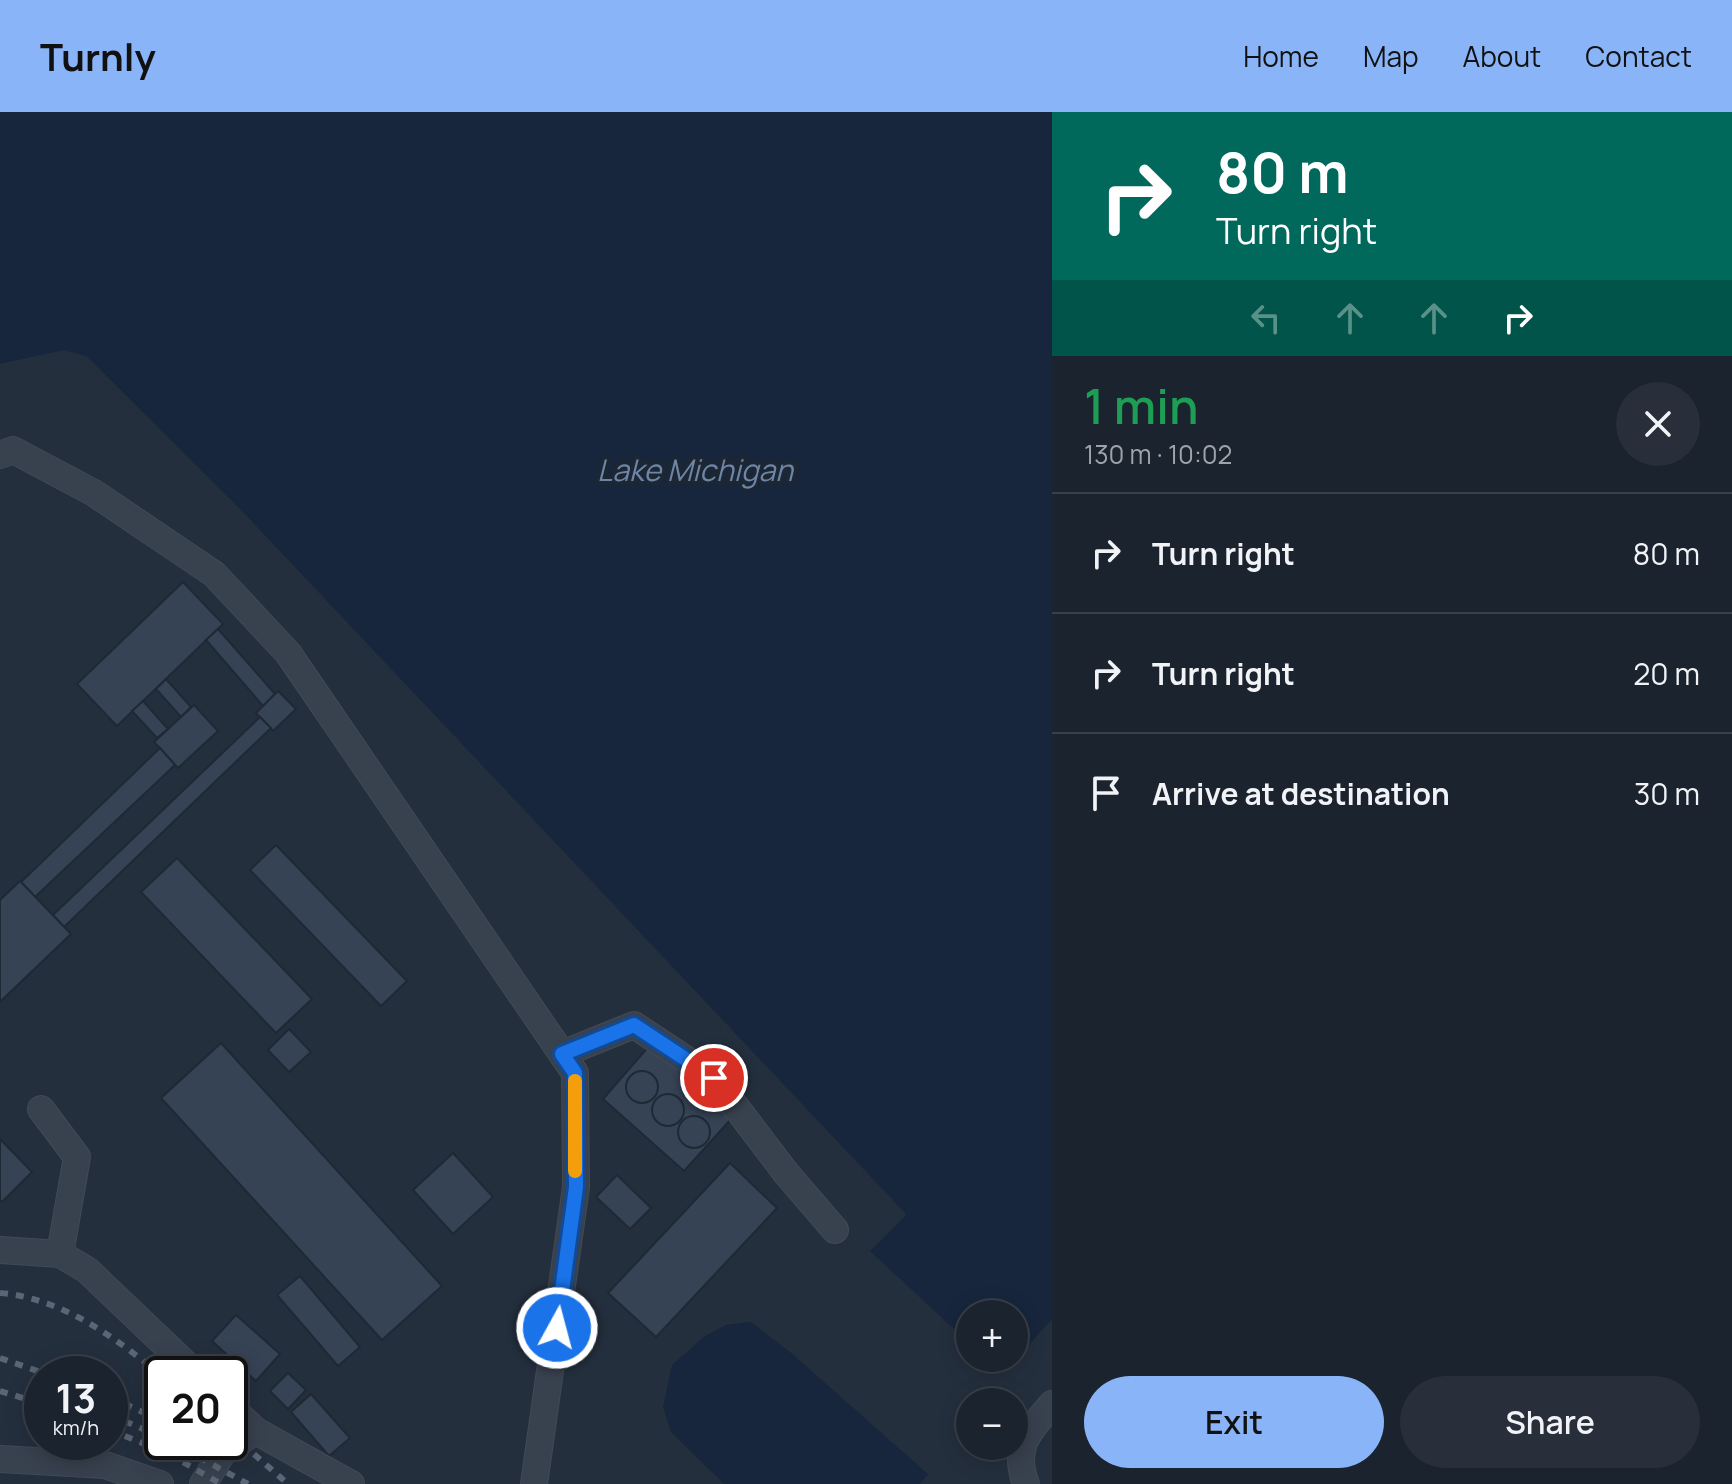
<!DOCTYPE html>
<html lang="en">
<head>
<meta charset="utf-8">
<style>
  body { margin:0; font-family:Manrope,sans-serif; background:#282f3a; color:#f1f3f6; height:100vh; display:flex; flex-direction:column; font-size:30px; white-space:nowrap }
  * { box-sizing:border-box; margin:0 }
  p { font-size:26px; color:#a0a4aa }
  .icon { flex:none; width:44px; height:44px; fill:none; stroke:currentColor; stroke-width:2; stroke-linecap:round; stroke-linejoin:round }
  .map { position:relative; flex:1; overflow:hidden }
  .sheet { display:flex; flex-direction:column; background:#1b232e; width:680px }
  .sheet>* { flex:none }
  .banner { background:#00695c; color:#fff; overflow:hidden }
  .tools { position:absolute; left:956px; top:1188px; display:grid; gap:16px }
  .tools a { display:grid; place-items:center; width:72px; height:72px; border-radius:50%; background:#1b232e; box-shadow:0 4px 20px #0003,0 0 0 2px #39404a; font-size:40px }
  .speed { position:absolute; left:24px; top:1244px; display:flex; gap:16px; font-size:40px; font-weight:700; text-align:center }
  .speed>* { display:grid; place-content:center; width:104px; height:104px; border-radius:50%; background:#1b232e; box-shadow:0 4px 20px #0003,0 0 0 2px #39404a; line-height:1 }
  .speed small { font-size:20px; font-weight:400 }
  .speed .limit { border:4px solid #111; border-radius:12px; background:#fff; color:#111 }
  .pin { position:absolute; display:grid; place-items:center; width:68px; height:68px; color:#fff; margin:-34px; border:4px solid #fff; border-radius:50%; box-shadow:0 2px 8px #0007 }
  .me { position:absolute; width:88px; margin:-44px; rotate:7deg; stroke-linejoin:round; filter:drop-shadow(0 0 6px #0008) }
  .turn { display:flex; align-items:center; gap:28px; height:168px; padding:0 32px; font-size:36px }
  .turn .icon { width:104px; height:104px; stroke-width:2.5 }
  .turn b { display:block; font-size:56px; line-height:68px }
  .lanes { display:flex; align-items:center; height:76px; padding:0 32px; background:#0003; justify-content:center; gap:40px; direction:ltr }
  .lanes .off { opacity:.35 }
  .round { display:grid; place-items:center; flex:none; width:84px; height:84px; border-radius:42px; background:#282f3a }
  .head { display:flex; align-items:center; justify-content:space-between; height:136px; padding:0 32px }
  h1 { font-size:48px; font-weight:600; line-height:60px; color:#1e9e55 }
  .button { display:flex; gap:16px; margin-top:auto; padding:16px 32px }
  .button a { flex:1; height:92px; border-radius:48px; background:#8ab4f8; color:#111; font-size:32px; font-weight:600; line-height:92px; text-align:center }
  .button a+a { background:#282f3a; color:#f1f3f6 }
  ul { padding:0; list-style:none }
  li { display:flex; align-items:center; gap:24px; height:120px; padding:0 32px; border-top:2px solid #39404a }
  li div { flex:1 }
  li b { display:block; font-size:30px }
  li em { font-style:normal }
  header { display:flex; align-items:center; gap:48px; box-sizing:border-box; height:112px; padding:0 40px; background:#8ab4f8; color:#111 }
  header strong { font-size:38px }
  nav { display:flex; gap:44px; margin-inline-start:auto; font-size:28px }
  main { display:flex; flex:1; min-height:0 }
  .map>svg:first-child { display:block }
</style>
</head>
<body>
<header>
<strong>Turnly</strong>
<nav><a>Home</a><a>Map</a><a>About</a><a>Contact</a></nav>
</header>
<main>
<div class="map">
<svg width="1052" height="1372" viewBox="0 0 1052 1372">
  <rect width="100%" height="100%" fill="#242f3e"/>
  <g fill="#17263c">
    <path d="M0,0H1052V1207L1019,1244L1014,1245V1202H970V1232L870,1139L906,1102L239,396L86,244L64,239L0,252Z"/>
    <path d="M751,1210L790,1240L928,1362L920,1372H724L671,1320L663,1295L672,1253L705,1224L726,1213Z"/>
  </g>
  <path fill="#242f3e" d="M64,238L86,244L239,396L906,1103L873,1136L870,1133L901,1103L237,399L84,248L64,243L0,256V252Z"/>
  <g fill="#364354" stroke="#1f2835" stroke-width="2">
    <path d="M183,470L223,512L117,614L77,572Z"/>
    <path d="M218,517L275,582L263,594L206,528Z"/>
    <path d="M166,567L191,595L181,605L156,577Z"/>
    <path d="M278,579L296,597L273,619L256,601Z"/>
    <path d="M143,589L168,617L157,626L132,599Z"/>
    <path d="M194,593L218,619L178,656L154,630Z"/>
    <path d="M260,605L271,616L64,815L53,803Z"/>
    <path d="M160,636L175,653L35,785L21,770Z"/>
    <path d="M276,733L407,869L381,894L250,758Z"/>
    <path d="M177,746L312,887L276,921L141,780Z"/>
    <path d="M20,769L71,822L0,890V788Z"/>
    <path d="M289,917L311,940L289,960L268,938Z"/>
    <path d="M221,931L442,1174L382,1228L161,986Z"/>
    <path d="M650,933L732,1006L684,1059L603,987Z"/>
    <circle cx="642" cy="975" r="16"/>
    <circle cx="668" cy="998" r="16"/>
    <circle cx="694" cy="1020" r="16"/>
    <path d="M0,1027L32,1060L2,1090L0,1088Z"/>
    <path d="M453,1041L493,1085L453,1122L413,1078Z"/>
    <path d="M730,1051L777,1096L656,1225L608,1181Z"/>
    <path d="M617,1063L651,1096L630,1117L596,1085Z"/>
    <path d="M300,1164L360,1235L338,1254L277,1183Z"/>
    <path d="M236,1203L280,1242L256,1269L212,1229Z"/>
    <path d="M288,1261L306,1278L288,1297L270,1279Z"/>
    <path d="M311,1282L350,1326L329,1344L291,1300Z"/>
  </g>
  <g fill="none" stroke-linecap="round" stroke-linejoin="round">
    <g stroke="#414a57" stroke-width="28">
      <g id="minor">
        <path d="M0,343L13,338L94,381L214,462L288,541L575,961L576,1075L534,1372"/>
        <path d="M562,942L634,913L714,966L786,1061L835,1118"/>
        <path d="M41,997L77,1045L60,1142"/>
        <path d="M0,1138L60,1142L87,1158L196,1262"/>
        <path d="M230,1295L256,1319L351,1372"/>
        <path d="M0,1347L105,1353L160,1372"/>
        <path d="M203,1372L223,1340L256,1319"/>
        <path d="M1026,1372C1012,1335 1029,1319 1052,1292"/>
      </g>
    </g>
    <use href="#minor" stroke="#38414e" stroke-width="26"/>
    <g stroke="#5a6575" stroke-width="6" stroke-dasharray="8 8" stroke-linecap="butt">
      <path d="M0,1181C62,1186 116,1226 162,1264"/>
      <path d="M0,1246L46,1262"/>
      <path d="M0,1279L42,1292"/>
      <path d="M110,1285L162,1309"/>
      <path d="M110,1303L162,1325"/>
      <path d="M110,1318L169,1342L221,1372"/>
      <path d="M230,1321L288,1372"/>
      <path d="M171,1330L248,1372"/>
    </g>
  </g>
  <g fill="none" stroke-linecap="round" stroke-linejoin="round">
    <g stroke="#114b97" stroke-width="20">
      <path id="route" d="M557,1216L576,1075L575,961L562,942L634,913L714,966"/>
    </g>
    <use href="#route" stroke="#1a73e8" stroke-width="14"/>
    <path stroke="#f59e0b" stroke-width="14" d="M575,969V1059"/>
  </g>
  <g text-anchor="middle" stroke-width="8" stroke-linejoin="round" paint-order="stroke">
    <g font-size="30" font-style="italic" fill="#6d86a8" stroke="#1d2633">
      <text x="695" y="369">Lake Michigan</text>
    </g>
  </g>
</svg>
<div class="tools">
<a>+</a>
<a>−</a>
</div>
<div class="speed"><div>13<small>km/h</small></div><div class="limit">20</div></div>
<div class="pin" style="left:714px;top:966px;background:#d93025"><svg class="icon" aria-label="arrive" viewBox="0 0 24 24"><path d="M6 21V4h12l-3 4 3 4H6"/></svg></div>
<svg class="me" style="left:557px;top:1216px" viewBox="-20 -20 40 40"><circle r="17" fill="#1a73e8" stroke="#fff" stroke-width="3"/><path d="M0-11L8 9 0 5-8 9z" fill="#fff"/></svg>
</div>
<section class="sheet">
<div class="banner">
<div class="turn"><svg class="icon" aria-label="right" viewBox="0 0 24 24"><path d="M7 20v-9h11M14 6l5 5-5 5"/></svg><div><b>80 m</b>Turn right</div></div>
<div class="lanes"><svg class="icon off" aria-label="left" viewBox="0 0 24 24"><path d="M17 20v-9H6M10 6l-5 5 5 5"/></svg><svg class="icon off" aria-label="ahead" viewBox="0 0 24 24"><path d="M12 20V5M6 11l6-6 6 6"/></svg><svg class="icon off" aria-label="ahead" viewBox="0 0 24 24"><path d="M12 20V5M6 11l6-6 6 6"/></svg><svg class="icon" aria-label="right" viewBox="0 0 24 24"><path d="M7 20v-9h11M14 6l5 5-5 5"/></svg></div>
</div>
<div class="head"><div><h1>1 min</h1><p>130 m · 10:02</p></div><a class="round"><svg class="icon" aria-label="close" viewBox="0 0 24 24"><path d="M6 6l12 12M18 6L6 18"/></svg></a></div>
<ul>
<li><svg class="icon" aria-label="right" viewBox="0 0 24 24"><path d="M7 20v-9h11M14 6l5 5-5 5"/></svg><div><b>Turn right</b></div><em>80 m</em></li>
<li><svg class="icon" aria-label="right" viewBox="0 0 24 24"><path d="M7 20v-9h11M14 6l5 5-5 5"/></svg><div><b>Turn right</b></div><em>20 m</em></li>
<li><svg class="icon" aria-label="arrive" viewBox="0 0 24 24"><path d="M6 21V4h12l-3 4 3 4H6"/></svg><div><b>Arrive at destination</b></div><em>30 m</em></li>
</ul>
<div class="button"><a>Exit</a><a>Share</a></div>
</section>
</main>
</body>
</html>
